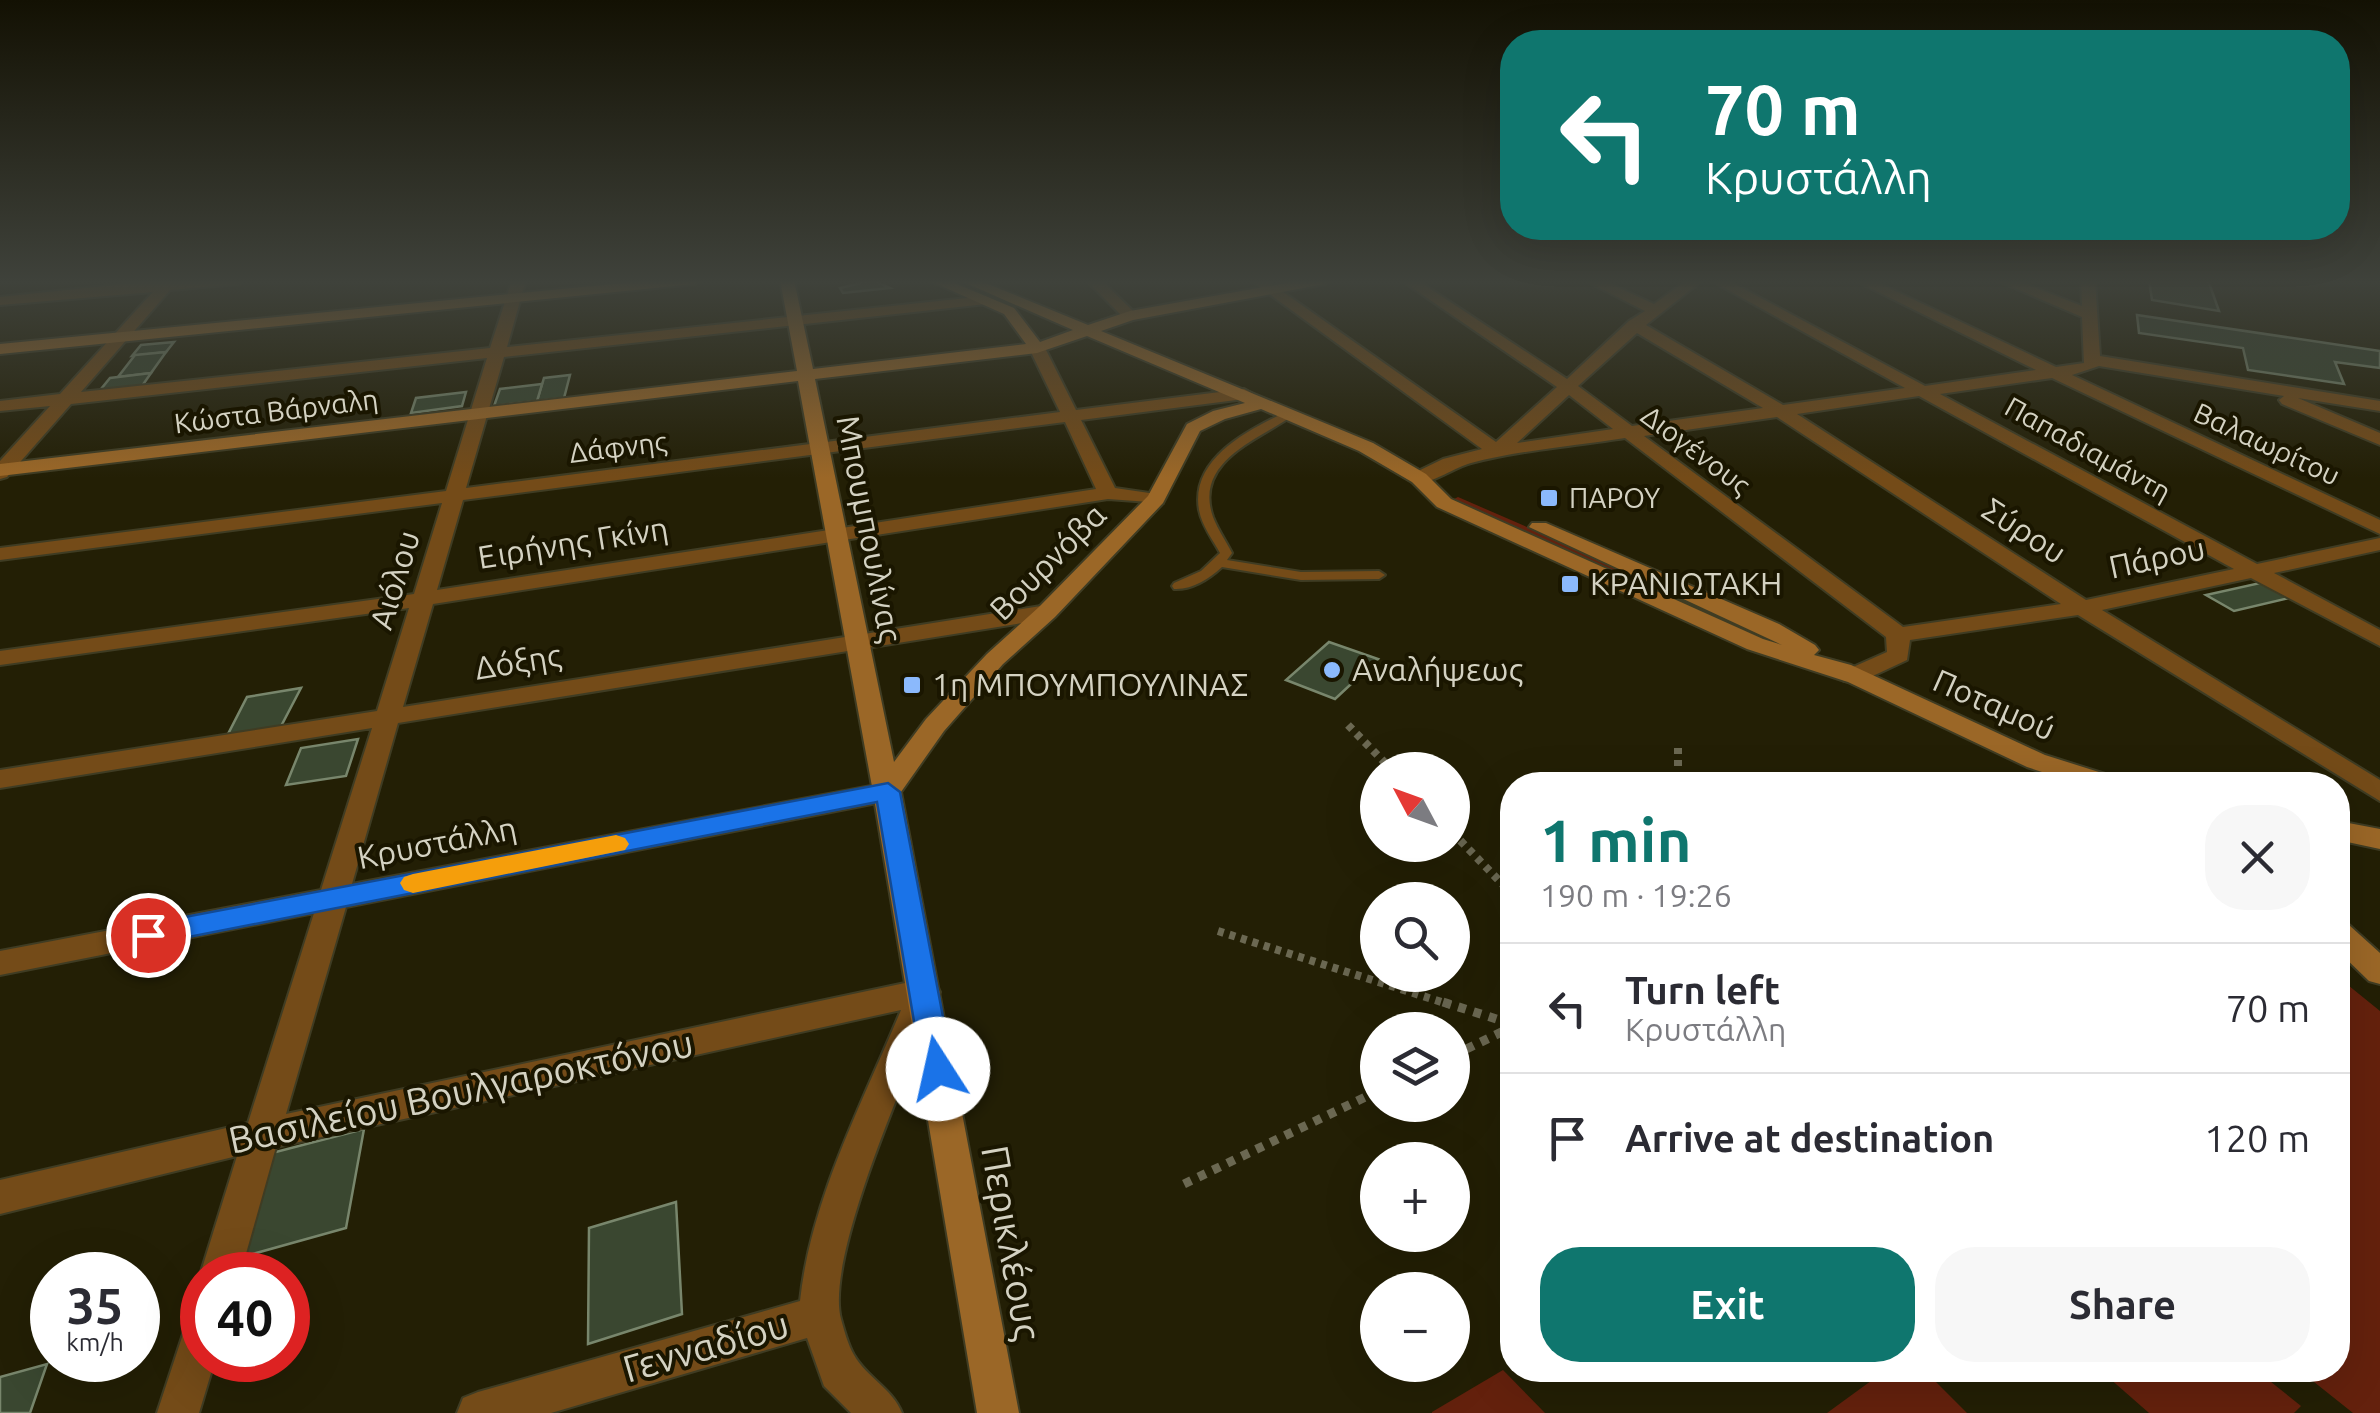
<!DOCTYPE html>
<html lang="en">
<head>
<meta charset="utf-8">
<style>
  body { margin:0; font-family:Ubuntu,sans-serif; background:#f7f7f7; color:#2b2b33; height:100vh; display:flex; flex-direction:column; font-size:38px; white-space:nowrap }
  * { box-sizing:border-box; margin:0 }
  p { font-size:32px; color:#7c7c81 }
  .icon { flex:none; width:55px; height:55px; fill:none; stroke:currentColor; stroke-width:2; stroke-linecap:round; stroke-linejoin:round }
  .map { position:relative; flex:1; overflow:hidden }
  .panel { position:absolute; left:1500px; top:772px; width:850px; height:610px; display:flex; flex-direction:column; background:#fff; border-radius:40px; box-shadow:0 10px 40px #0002 }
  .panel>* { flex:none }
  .top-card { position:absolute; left:1500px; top:30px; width:850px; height:210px; border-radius:40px; box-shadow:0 10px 40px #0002; background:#0f766e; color:#fff; overflow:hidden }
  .needle { width:65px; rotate:311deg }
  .tools { position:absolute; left:1360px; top:752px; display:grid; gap:20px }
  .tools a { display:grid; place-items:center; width:110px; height:110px; border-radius:50%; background:#fff; box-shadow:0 10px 40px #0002; font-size:50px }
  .speed { position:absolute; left:30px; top:1252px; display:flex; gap:20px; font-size:50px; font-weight:700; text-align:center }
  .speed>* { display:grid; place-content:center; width:130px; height:130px; border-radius:50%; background:#fff; box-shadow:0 10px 40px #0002; line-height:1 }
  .speed small { font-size:25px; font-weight:400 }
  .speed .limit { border:15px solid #d22; background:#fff; color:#111 }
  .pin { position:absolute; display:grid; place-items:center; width:85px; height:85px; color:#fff; margin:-42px; border:5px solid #fff; border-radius:50%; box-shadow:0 2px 10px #0007 }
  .me { position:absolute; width:110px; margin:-55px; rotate:350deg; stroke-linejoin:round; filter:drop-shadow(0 0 8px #0008) }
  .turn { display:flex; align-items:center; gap:35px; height:210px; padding:0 40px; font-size:45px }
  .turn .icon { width:130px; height:130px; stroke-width:2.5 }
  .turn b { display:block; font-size:70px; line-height:85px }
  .round { display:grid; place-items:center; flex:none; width:105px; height:105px; border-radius:40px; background:#f7f7f7 }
  .headline { display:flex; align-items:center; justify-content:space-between; height:170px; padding:0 40px }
  h1 { font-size:60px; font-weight:600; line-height:75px; color:#0f766e }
  .button { display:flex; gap:20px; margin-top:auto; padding:20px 40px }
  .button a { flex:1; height:115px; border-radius:40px; background:#0f766e; color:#fff; font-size:40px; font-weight:600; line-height:115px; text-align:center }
  .button a+a { background:#f7f7f7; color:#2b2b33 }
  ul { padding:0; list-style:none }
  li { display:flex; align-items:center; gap:30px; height:130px; padding:0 40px; border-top:2px solid #e1e1e2 }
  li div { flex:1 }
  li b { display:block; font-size:38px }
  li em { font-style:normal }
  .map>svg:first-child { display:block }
</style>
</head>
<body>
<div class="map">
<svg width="2380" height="1413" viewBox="0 0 2380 1413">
  <rect width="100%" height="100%" fill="#231f05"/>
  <g fill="#64210d">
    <path d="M1458,497L1768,632L1757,641L1448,502Z"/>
    <path d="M2338,977L2380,1011V1413H2353L2299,1370H2338Z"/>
    <path d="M1503,1370L1545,1413H1432V1412Z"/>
    <path d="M1886,1370H1924L1967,1413H1827Z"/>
    <path d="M2100,1370H2256L2301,1406L2294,1413H2149Z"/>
  </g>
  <g fill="#3a4730" stroke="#78866c" stroke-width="2.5">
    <path d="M873,280L890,288L843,293L840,288Z"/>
    <path d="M2149,280H2208L2219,311L2152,300Z"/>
    <path d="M2137,315L2380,351V368L2335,362L2344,384L2248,370L2243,348L2139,333Z"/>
    <path d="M174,342L166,352L132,356L141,345Z"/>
    <path d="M166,352L151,373L118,377L135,355Z"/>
    <path d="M151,373L140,389L97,394L110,378Z"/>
    <path d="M570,375L564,398L537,401L544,378Z"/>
    <path d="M542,384L537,401L494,406L500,389Z"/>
    <path d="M466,392L462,406L411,413L416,398Z"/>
    <path d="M2260,583L2289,598L2234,611L2206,595Z"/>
    <path d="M1329,642L1378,659L1335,699L1286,680Z"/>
    <path d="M301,688L279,730L226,738L247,697Z"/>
    <path d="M358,739L346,776L286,785L301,748Z"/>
    <path d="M364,1129L346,1228L242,1257L268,1154Z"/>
    <path d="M676,1202L682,1314L588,1344L589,1228Z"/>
    <path d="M47,1364L30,1413H0V1377Z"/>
  </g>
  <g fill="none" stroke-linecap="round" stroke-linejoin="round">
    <g stroke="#3f3c23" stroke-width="4">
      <path id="lane" d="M1286,412L1295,414C1261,439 1193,460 1213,517C1218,530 1226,541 1232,553L1227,560L1301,572L1379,571L1385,575L1379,579L1301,580L1222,567C1209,579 1192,590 1174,589L1172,586L1174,583L1201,571L1220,553C1213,540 1202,526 1199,510C1190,459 1248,430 1286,412Z"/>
    </g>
    <g stroke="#3f3c23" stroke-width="4">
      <g id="street">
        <path d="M163,280H245L238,284L170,290L81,392L490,348L512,280H526L507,347L986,296L993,300L986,304L504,357L466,488L1060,412L1029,348L1037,343L1045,348L1076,410L1244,389L1253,394L1244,399L1081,420L1115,488L1163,495V503L1108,499L433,604L403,707L1047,605L1058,612L1047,619L398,723L352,884L887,783L897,786L901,792L897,798L887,801L346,907L286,1114L924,979L935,983L940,992C914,1059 824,1256 841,1319C844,1330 848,1345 854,1355C867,1378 892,1388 902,1413H851L824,1386L807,1338L551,1413H457L463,1398L478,1392L800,1301C811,1199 862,1104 901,1010L276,1147L240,1275H202V1280L200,1275L237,1156L0,1214V1180L248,1123L314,913L0,975V951L321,890L372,728L0,788V770L377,711L409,608L0,665V651L414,594L442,503L0,560V548L446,491L487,358L71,404L7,477L0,479V461L50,406L0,411V401L60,394L153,292L0,305V297ZM1065,422L1096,489L437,590L463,500Z"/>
        <path d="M1086,280H1101L1135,313V319H1125Z"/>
        <path d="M1250,280H1266L1496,442L1557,387L1401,280H1417L1567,379L1629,321L1645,311L1584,280H1602L1654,304L1687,280H1703L1646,325L1783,405L1905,388L1710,280H1727L1925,386L2036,370L1854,280H1872L2056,367L2084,363L2082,317L1996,280H2015L2082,306L2081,280H2095L2100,356L2380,401V411L2298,398L2380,433V445L2282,404L2279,400L2284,396L2099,366L2072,375L2380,520V534L2052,378L1940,394L2257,564L2380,538V550L2274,573L2380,630V646L2251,578L2102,610L2380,780V801L2078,615L1910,640L1907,660L1862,681H1844L1841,676L1844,671L1887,652L1886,637L1625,438C1574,446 1521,450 1471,463C1452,468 1431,486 1412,482V474L1443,459L1482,449ZM1637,333L1763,408L1632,426L1578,386ZM1569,395L1613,429L1517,443ZM1919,396L2234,569L2086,600L1797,414ZM1777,417L2061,604L1903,627L1644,436Z"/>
        <path d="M202,1313V1360H215L199,1413H157L188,1319Z"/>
      </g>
    </g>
    <g stroke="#3f3c23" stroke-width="4">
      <g id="secondary">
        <path d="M654,280H702L695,284L0,354V344Z"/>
        <path d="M780,280H794L813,369L1026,344L1004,314L928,280H947L1014,308L1040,342L1073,330L959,280H978L1088,325L1130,311L1303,280H1332L1325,284L1133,320L1101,331L1373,443L1426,474L1451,499L1763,639L1782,645L1529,527L1532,523H1546L1779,624L1815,645L1819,650L1814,655L1851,665L2045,755L2121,779L2124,785H2082L2027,767L1848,682L1747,649L1437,507L1412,482L1359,451L1261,409L1225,419L1200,431L1163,503L1055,617L1003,664L944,731L901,792L1019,1413H977L873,792L798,381L0,476V464L797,371ZM1087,336L1245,403L1213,411L1187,424L1148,496L1039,607L987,654L926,719L894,762L815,379L1037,353Z"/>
        <path d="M2338,821L2380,829V849L2338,840Z"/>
        <path d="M2338,922L2349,925L2380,953V984L2369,981L2338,951Z"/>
      </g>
    </g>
    <g stroke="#6b6852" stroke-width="8" stroke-dasharray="6 6" stroke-linecap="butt">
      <path d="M1348,725L1392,770"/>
      <path d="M1678,748V785"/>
      <path d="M1452,832L1512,894"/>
      <path d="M1218,931L1451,1005"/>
    </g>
    <g stroke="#6b6852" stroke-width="9" stroke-dasharray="8 8" stroke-linecap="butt">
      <path d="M1443,1002L1512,1024"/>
      <path d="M1452,1056L1512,1027"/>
      <path d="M1184,1184L1378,1091"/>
    </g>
    <use href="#lane" fill="#744b18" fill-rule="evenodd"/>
    <use href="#street" fill="#744b18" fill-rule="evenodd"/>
    <use href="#secondary" fill="#9b6727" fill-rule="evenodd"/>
  </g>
  <linearGradient id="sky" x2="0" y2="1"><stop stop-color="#131103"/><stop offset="0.59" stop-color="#3f423b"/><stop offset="1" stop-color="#3f423b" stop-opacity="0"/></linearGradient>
  <rect width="2380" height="478" fill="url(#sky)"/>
  <path fill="#1a73e8" stroke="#114b97" stroke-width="2.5" d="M888,783L900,792L953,1069L949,1078L938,1082L926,1078L922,1069L877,802L148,945L138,942L134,935L138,927L148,924Z"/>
  <path fill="#f59e0b" d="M616,835L625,838L629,844L625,850L413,893L404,890L400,883L404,877L413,874Z"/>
  <g fill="#8bb9fc" stroke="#1a1600" stroke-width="4">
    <rect x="1539" y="488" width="20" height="20" rx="5"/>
    <rect x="1560" y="574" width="20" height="20" rx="5"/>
    <circle cx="1332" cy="670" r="10"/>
    <rect x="902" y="675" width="20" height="20" rx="5"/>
  </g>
  <g text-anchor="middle" stroke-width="8" stroke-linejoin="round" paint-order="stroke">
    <g font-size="28" fill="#d4d2c2" stroke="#1a1600">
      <text transform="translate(276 411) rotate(-7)" y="10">Κώστα Βάρναλη</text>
      <text transform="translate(2267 444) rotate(25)" y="10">Βαλαωρίτου</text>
      <text transform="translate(618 447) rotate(-7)" y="10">Δάφνης</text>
      <text transform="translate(2088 449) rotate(29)" y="10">Παπαδιαμάντη</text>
      <text transform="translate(1696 450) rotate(37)" y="10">Διογένους</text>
    </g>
    <g font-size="28" fill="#d4d2c2" stroke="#1a1600" text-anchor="start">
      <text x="1569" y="508">ΠΑΡΟΥ</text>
    </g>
    <g font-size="32" fill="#d4d2c2" stroke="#1a1600">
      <text transform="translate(869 529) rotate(79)" y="11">Μπουμπουλίνας</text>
      <text transform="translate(2024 531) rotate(33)" y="11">Σύρου</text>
      <text transform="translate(573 543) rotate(-9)" y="11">Ειρήνης Γκίνη</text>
      <text transform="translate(2157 558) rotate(-12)" y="11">Πάρου</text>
      <text transform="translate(1048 562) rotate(-45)" y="11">Βουρνόβα</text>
      <text transform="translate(395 580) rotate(-73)" y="11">Αιόλου</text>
      <text transform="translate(518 662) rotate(-9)" y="11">Δόξης</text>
      <text transform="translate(1994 705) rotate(24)" y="11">Ποταμού</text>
      <text transform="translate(437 843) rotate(-11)" y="11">Κρυστάλλη</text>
    </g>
    <g font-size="32" fill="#d4d2c2" stroke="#1a1600" text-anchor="start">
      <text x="1590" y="595">ΚΡΑΝΙΩΤΑΚΗ</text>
      <text x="1352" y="681">Αναλήψεως</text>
      <text x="932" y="696">1η ΜΠΟΥΜΠΟΥΛΙΝΑΣ</text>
    </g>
    <g font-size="38" fill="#d4d2c2" stroke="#1a1600">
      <text transform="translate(461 1092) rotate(-12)" y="13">Βασιλείου Βουλγαροκτόνου</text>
      <text transform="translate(1011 1243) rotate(80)" y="13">Περικλέους</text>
      <text transform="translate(706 1347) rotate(-16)" y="13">Γενναδίου</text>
    </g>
  </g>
</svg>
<div class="tools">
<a><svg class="needle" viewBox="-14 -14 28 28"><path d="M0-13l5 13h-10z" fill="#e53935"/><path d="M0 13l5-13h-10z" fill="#7c7c81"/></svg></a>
<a><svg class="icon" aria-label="search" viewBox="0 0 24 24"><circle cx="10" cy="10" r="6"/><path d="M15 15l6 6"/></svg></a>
<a><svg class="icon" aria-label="layers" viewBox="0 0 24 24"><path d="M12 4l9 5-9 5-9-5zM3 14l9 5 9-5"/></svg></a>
<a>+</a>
<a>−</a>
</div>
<div class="speed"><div>35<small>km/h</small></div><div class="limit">40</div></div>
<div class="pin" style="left:148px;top:935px;background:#d93025"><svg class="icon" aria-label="arrive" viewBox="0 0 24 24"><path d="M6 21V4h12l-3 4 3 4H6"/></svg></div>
<svg class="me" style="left:938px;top:1069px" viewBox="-20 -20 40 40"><circle r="19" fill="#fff"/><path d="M0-13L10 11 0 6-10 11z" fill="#1a73e8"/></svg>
<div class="top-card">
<div class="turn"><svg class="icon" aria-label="left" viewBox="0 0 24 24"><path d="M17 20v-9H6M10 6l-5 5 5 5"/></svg><div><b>70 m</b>Κρυστάλλη</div></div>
</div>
<section class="panel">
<div class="headline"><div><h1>1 min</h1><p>190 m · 19:26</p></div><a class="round"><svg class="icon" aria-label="close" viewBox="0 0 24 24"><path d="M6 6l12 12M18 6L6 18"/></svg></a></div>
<ul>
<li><svg class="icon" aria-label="left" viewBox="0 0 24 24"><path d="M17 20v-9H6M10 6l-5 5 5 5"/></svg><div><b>Turn left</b><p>Κρυστάλλη</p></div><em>70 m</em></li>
<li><svg class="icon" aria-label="arrive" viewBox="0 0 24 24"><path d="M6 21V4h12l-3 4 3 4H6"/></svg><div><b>Arrive at destination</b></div><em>120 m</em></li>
</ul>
<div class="button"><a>Exit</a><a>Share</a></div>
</section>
</div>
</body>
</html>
